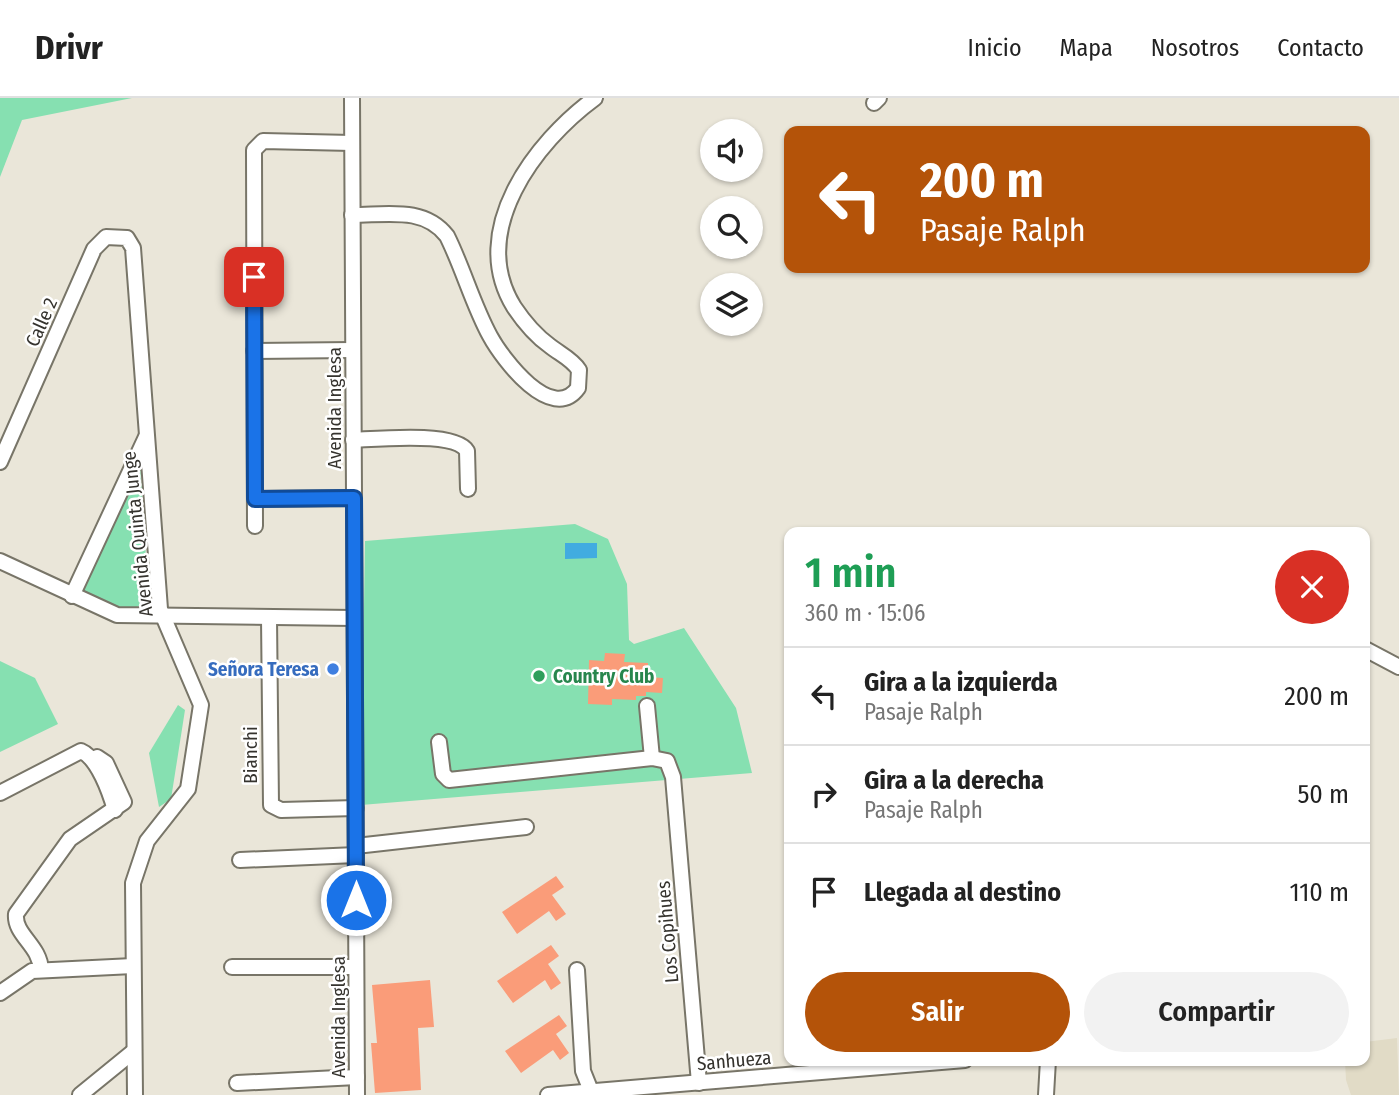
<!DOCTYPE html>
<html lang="es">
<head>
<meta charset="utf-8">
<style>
  body { margin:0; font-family:"Fira Sans Condensed",sans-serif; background:#f2f2f2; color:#222; height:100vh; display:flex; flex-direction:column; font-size:26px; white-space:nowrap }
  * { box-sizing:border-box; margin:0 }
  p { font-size:23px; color:#767676 }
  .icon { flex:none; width:38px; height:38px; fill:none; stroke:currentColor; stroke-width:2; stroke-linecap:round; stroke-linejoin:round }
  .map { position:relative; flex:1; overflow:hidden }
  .side { position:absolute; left:784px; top:429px; width:586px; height:539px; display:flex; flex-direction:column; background:#fff; border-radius:14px; box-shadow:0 2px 5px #0004 }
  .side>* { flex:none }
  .guide { position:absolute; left:784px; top:28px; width:586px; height:147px; border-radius:14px; box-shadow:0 2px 5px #0004; background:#b45309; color:#fff; overflow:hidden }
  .controls { position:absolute; left:700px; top:21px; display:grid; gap:14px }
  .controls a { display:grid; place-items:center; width:63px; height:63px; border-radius:50%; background:#fff; box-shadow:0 2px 5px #0004; font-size:35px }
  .pin { position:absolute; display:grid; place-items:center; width:60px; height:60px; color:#fff; margin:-30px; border-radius:14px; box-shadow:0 4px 10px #0006 }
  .me { position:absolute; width:77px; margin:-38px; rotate:0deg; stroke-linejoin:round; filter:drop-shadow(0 0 5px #0008) }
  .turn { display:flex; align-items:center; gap:24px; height:147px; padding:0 21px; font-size:32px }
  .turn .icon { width:91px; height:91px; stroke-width:2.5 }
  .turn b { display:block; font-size:49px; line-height:60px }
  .round { display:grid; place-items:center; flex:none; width:74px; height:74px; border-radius:37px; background:#f2f2f2 }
  .head { display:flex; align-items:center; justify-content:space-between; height:119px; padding:0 21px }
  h1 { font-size:42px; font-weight:600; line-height:52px; color:#1e9e55 }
  .primary-button { display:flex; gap:14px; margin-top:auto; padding:14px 21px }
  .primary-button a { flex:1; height:80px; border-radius:42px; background:#b45309; color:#fff; font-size:28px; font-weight:600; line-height:80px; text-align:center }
  .primary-button a+a { background:#f2f2f2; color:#222 }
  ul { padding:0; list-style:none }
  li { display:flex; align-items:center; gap:21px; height:98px; padding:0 21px; border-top:2px solid #e0e0e0 }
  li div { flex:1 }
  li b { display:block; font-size:26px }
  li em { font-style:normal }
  header { display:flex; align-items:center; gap:42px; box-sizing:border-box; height:98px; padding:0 35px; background:#fff; border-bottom:2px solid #e0e0e0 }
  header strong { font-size:33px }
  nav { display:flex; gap:38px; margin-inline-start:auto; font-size:24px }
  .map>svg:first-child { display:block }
</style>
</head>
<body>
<header>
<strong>Drivr</strong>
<nav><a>Inicio</a><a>Mapa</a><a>Nosotros</a><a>Contacto</a></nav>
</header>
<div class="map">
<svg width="1399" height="997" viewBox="0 0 1399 997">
  <rect width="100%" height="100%" fill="#eae6d9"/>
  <path fill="#e1dbc6" d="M1397,940L1399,997H1351L1346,982L1345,963L1365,962V944Z"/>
  <g fill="#86e0b1">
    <path d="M0,0H132L22,22L0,79Z"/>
    <path d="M140,366L149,506L119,513L82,498V493Z"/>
    <path d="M575,426L608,441L627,486L629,542L634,546L684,530L736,610L752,675L361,707L365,443Z"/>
    <path d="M0,563L35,580L58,626L0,654Z"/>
    <path d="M178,607L185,612L171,701L159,709L149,655Z"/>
  </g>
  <path fill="#41ace0" d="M565,445H597V460L565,461Z"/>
  <g fill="#fa9c79">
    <path d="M605,555L625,556L624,564L648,565V579L663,580L662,595L646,594V598H636V602L612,601V607L588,606L589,562L604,563Z"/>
    <path d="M556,778L564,789L552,797L566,816L556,823L549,813L517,836L502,814Z"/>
    <path d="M551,847L559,858L548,866L561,885L551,892L545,882L513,905L497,883Z"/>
    <path d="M430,882L434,929L418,930L421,992L375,995L371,945H377L372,887Z"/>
    <path d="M559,917L567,928L556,936L569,955L560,962L553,952L521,975L505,953Z"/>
  </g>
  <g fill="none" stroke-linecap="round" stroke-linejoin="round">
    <g stroke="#787568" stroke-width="18">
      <g id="minor">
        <path d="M352,0L357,997"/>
        <path d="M874,5L879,0"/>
        <path d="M352,117C386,117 424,108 447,138C463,170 473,207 490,238C503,262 552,326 578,290L579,272C572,261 560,256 550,248C536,238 524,224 514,209C467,133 535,44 595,0"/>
        <path d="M254,253L353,252"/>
        <path d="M353,342C376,341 456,333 467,353L468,391"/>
        <path d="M0,364L94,151L106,139L127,140L133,150L160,511L201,607L188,691L147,743L133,785L135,997"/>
        <path d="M255,401L354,400"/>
        <path d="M255,428L254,52L263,43L352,45"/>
        <path d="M0,463L117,517L354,520"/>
        <path d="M72,498L146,339"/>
        <path d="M269,520L271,707L281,712L356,710"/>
        <path d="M1365,551L1399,569"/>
        <path d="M647,608L652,660"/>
        <path d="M439,644L443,676L449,682L652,660L667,663L673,679L699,985"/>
        <path d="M0,695L81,653C98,660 110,695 115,712"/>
        <path d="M356,748L526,729"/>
        <path d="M240,762L356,757"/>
        <path d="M232,869H356"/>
        <path d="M41,872C40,847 14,837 16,816L70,741L124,704L106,665L97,659"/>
        <path d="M577,872L583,973L591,993"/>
        <path d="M0,895L32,873L133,868"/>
        <path d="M237,985L357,979"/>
        <path d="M80,997L134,953"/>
        <path d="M548,997L965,962"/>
        <path d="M1046,997L1048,962"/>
      </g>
    </g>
    <use href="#minor" stroke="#fff" stroke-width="14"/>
  </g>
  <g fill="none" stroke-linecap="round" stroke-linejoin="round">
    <g stroke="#114b97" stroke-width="18">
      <path id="route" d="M254,179L255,401L354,400L356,802"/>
    </g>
    <use href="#route" stroke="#1a73e8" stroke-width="12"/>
  </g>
  <circle fill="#3f7fe0" stroke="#fff" stroke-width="2.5" cx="333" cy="571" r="7"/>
  <circle fill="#2e9e5b" stroke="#fff" stroke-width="2.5" cx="539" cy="578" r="7"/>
  <g text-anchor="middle" stroke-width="5" stroke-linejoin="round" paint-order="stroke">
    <g font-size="19" fill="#35332e" stroke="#fff">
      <text transform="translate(41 224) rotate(-66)" y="7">Calle 2</text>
      <text transform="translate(334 310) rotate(-90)" y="7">Avenida Inglesa</text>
      <text transform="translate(137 436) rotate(-96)" y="7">Avenida Quinta Junge</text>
      <text transform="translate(250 657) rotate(-90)" y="7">Bianchi</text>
      <text transform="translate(667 834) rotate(-95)" y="7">Los Copihues</text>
      <text transform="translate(338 919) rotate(-90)" y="7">Avenida Inglesa</text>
      <text transform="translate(734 962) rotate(-5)" y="7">Sanhueza</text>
    </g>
    <g font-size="19" font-weight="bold" fill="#366cbe" stroke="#fff" text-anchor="end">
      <text x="319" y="578">Señora Teresa</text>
    </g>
    <g font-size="19" font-weight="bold" fill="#27864d" stroke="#fff" text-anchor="start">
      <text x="553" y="585">Country Club</text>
    </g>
  </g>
</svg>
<div class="controls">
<a><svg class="icon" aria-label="sound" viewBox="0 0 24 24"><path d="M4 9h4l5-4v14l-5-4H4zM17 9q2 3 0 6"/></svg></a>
<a><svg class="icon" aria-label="search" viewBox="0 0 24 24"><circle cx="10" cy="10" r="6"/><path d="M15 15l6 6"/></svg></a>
<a><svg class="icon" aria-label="layers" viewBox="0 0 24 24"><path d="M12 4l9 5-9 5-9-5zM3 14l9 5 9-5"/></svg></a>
</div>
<div class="pin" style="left:254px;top:179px;background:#d93025"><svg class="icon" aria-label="arrive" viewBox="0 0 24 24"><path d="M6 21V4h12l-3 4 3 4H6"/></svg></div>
<svg class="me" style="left:356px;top:802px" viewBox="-20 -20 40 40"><circle r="17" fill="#1a73e8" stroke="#fff" stroke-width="3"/><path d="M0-11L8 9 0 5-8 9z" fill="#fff"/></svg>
<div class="guide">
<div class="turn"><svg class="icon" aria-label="left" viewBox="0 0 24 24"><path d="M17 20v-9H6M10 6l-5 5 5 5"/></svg><div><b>200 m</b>Pasaje Ralph</div></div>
</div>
<section class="side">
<div class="head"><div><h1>1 min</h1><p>360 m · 15:06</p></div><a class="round" style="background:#d93025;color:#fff"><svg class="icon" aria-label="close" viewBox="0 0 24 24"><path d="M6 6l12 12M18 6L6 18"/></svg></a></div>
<ul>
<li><svg class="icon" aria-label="left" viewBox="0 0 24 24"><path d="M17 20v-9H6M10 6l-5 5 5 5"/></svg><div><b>Gira a la izquierda</b><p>Pasaje Ralph</p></div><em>200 m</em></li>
<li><svg class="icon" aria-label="right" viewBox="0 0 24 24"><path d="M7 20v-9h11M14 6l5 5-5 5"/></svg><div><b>Gira a la derecha</b><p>Pasaje Ralph</p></div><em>50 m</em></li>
<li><svg class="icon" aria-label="arrive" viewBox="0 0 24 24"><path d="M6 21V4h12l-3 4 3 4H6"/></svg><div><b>Llegada al destino</b></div><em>110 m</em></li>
</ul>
<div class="primary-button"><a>Salir</a><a>Compartir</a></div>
</section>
</div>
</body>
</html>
